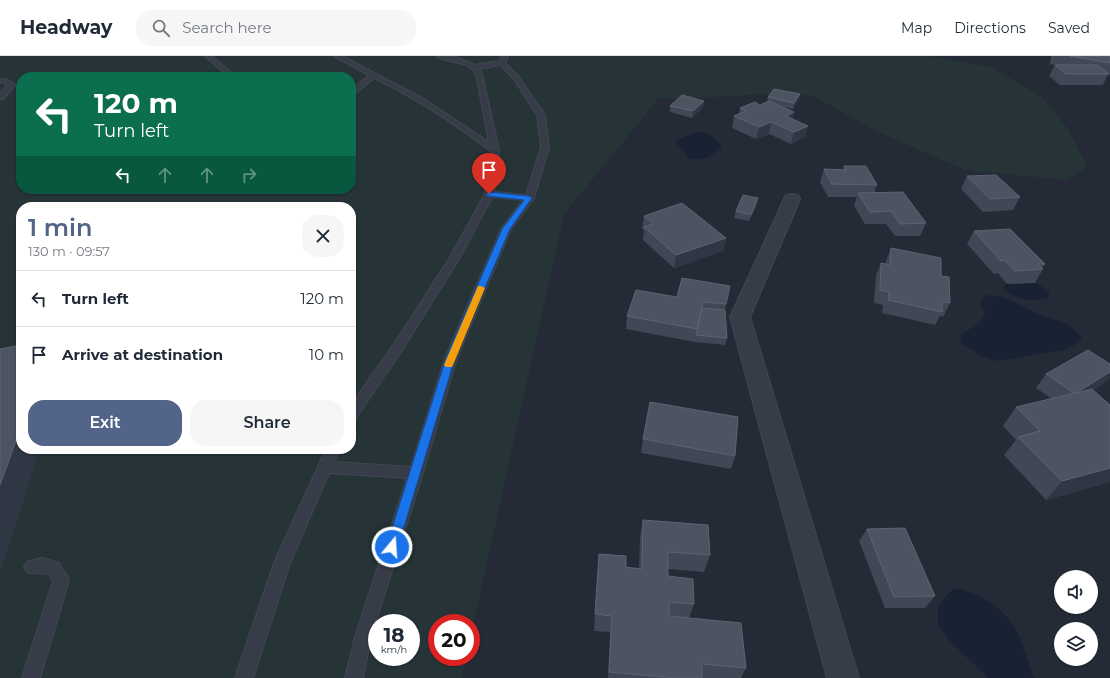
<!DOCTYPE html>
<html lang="en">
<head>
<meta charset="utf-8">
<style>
  body { margin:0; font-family:Montserrat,sans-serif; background:#f6f6f7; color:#1f2937; height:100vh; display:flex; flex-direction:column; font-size:15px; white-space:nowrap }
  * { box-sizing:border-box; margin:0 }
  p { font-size:13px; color:#747a83 }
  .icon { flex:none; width:22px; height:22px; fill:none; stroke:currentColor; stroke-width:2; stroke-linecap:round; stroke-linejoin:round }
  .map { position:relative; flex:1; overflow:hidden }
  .side { position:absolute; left:16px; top:146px; width:340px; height:252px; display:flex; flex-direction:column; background:#fff; border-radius:16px; box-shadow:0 1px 3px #0004 }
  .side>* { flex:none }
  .banner { position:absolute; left:16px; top:16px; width:340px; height:122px; border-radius:16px; box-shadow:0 1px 3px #0004; background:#0b6e4f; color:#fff; overflow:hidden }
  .tools { position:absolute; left:1054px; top:514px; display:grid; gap:8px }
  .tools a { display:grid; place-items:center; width:44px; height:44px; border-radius:50%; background:#fff; box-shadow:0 1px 3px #0004; font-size:20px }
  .speed { position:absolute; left:368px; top:558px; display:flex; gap:8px; font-size:20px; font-weight:700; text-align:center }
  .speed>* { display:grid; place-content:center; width:52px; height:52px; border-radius:50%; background:#fff; box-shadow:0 1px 3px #0004; line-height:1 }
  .speed small { font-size:10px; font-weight:400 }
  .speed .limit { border:6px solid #d22; background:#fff; color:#111 }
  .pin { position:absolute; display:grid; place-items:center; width:34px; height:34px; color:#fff; margin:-41px -17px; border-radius:50% 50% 50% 0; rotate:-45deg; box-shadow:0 0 4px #0007 }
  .pin .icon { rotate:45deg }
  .me { position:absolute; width:44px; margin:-22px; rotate:18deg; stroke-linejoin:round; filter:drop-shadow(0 0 3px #0008) }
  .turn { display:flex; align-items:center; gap:14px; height:84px; padding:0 12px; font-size:18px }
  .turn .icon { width:52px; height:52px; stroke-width:2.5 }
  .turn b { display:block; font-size:28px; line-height:34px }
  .lanes { display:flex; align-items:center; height:38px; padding:0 12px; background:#0003; justify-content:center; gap:20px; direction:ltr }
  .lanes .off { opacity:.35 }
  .round { display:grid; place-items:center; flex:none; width:42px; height:42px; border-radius:16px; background:#f6f6f7 }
  .headline { display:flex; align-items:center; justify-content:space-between; height:68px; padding:0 12px }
  h1 { font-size:24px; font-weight:600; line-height:30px; color:#526488 }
  .cta { display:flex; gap:8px; margin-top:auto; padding:8px 12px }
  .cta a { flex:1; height:46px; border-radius:16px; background:#526488; color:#fff; font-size:16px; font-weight:600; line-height:46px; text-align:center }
  .cta a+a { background:#f6f6f7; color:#1f2937 }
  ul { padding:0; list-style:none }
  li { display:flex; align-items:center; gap:12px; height:56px; padding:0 12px; border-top:1px solid #e0e1e3 }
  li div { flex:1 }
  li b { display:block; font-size:15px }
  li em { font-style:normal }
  header { display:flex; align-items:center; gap:24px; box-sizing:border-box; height:56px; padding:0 20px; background:#fff; border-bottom:1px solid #e0e1e3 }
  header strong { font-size:19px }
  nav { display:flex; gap:22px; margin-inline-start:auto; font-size:14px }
  .search { width:280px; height:36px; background:#f6f6f7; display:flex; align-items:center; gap:10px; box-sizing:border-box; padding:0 14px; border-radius:16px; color:#747a83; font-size:15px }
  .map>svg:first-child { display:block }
</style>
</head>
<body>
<header>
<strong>Headway</strong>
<div class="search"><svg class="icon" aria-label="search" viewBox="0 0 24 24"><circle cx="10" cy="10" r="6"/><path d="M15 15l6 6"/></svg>Search here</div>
<nav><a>Map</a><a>Directions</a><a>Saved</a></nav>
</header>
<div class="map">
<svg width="1110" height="622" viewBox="0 0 1110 622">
  <rect width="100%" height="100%" fill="#242b37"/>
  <path fill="#263438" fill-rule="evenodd" d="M0,0H927L991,11L1042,41L1068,73L1087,111L1067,124L965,114L872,73L813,40L788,37L679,43L659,42L564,158L471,579V567H437V601H466L462,622H0ZM21,21H351V133H21ZM21,151H351V393H21ZM377,567H411V601H377Z"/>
  <g fill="#192233">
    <path d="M696,76C709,77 715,80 722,91C712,101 703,104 689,103L683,94L675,87L678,83Z"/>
    <path d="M1035,227L1049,235L1048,242C1033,247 1017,243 1005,234L1004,230L1007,228Z"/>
    <path d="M988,239C1010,240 1018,250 1037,257C1055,265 1069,264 1082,282L1077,288L1063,294L997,305L981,300L960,286L961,279C971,271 981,270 985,257L981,249V243Z"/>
    <path d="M955,532C980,536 1007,554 1018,578C1025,592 1028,608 1034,622H988L948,583L938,568V551L946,540Z"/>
  </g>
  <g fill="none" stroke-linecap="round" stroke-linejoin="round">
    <g stroke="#414651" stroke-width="2">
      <g id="lane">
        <path d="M205,0H212L236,21H229Z"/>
        <path d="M334,0H342L424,43L489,86L476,18C466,2 448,9 436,0L456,1L475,9L499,5L502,0H508L505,7L519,21L545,59L549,91L534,142L511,173L457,302L423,417L371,581L363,622H345L355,581L407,422L329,417L290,507L253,622H235L274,507L326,393H340L334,406L411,411L445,302L501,173L523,144L492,141L459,203L402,294L356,362L351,364V349L394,288L449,203L485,138L491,95C454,67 416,42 374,22L351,41V35L369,19ZM500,9L514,23L537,59L541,91L526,139L494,136L499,94L482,18L479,13Z"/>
        <path d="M0,23L8,24L15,29L3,43H0V37L7,29L4,27H0Z"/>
        <path d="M42,502L59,507L69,524L40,622H22L53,525L49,518C41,516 34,519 27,516L24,511L27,506Z"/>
      </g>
    </g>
    <g stroke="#414651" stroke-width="2">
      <path id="street" d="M792,138L798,139L800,143L750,261L859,622H827L730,261L784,143L786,139Z"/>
    </g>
    <use href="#lane" fill="#373d48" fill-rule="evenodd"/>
    <use href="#street" fill="#373d48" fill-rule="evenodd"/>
  </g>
  <g fill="#404755">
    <path d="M1051,0H1110V19L1108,18L1103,29H1060L1049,20L1055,9L1050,8Z"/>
    <path d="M800,38L798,44L793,53L780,50L794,56L792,63L805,81L791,88L769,78L756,83L732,72L734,60L739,58L740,52L760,49L767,46L768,41Z"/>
    <path d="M704,45L703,51L692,62L670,56V50Z"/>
    <path d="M844,110L877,129L874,137L926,167L920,180H895L886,168H865L854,150L857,141H828L820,126L824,113L843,114Z"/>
    <path d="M967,120L1020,141L1013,154L983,156L961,133Z"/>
    <path d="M757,149L749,165L734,162L736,155Z"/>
    <path d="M644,160L726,182L723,195L674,212L643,184L644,174L642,173Z"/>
    <path d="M974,175L1045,208L1042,212L1043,213L1035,227L1007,228L998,217L994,218L967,188Z"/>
    <path d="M891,192L941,220L950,247L943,261L940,260L935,269L882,257L883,249L874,247L876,220L881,207L886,208V205Z"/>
    <path d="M677,241L726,248L725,254L727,282L725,289L695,286L626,273L627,260Z"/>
    <path d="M1110,308V321L1106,326L1093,334L1110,349V426L1046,444L1004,399L1016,384L1003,370L1016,351L1052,343L1036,332L1046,318Z"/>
    <path d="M643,383L735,400L731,413L641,397Z"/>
    <path d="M643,464L710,499L704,516L668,513V520L694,548L689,562L746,612L741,622H608L610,576L594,575L599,498L626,511L639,513L640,481Z"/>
    <path d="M867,473L935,540L925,552H885L859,485Z"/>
  </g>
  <g fill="#2f3644">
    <path d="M800,38L798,44L793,53L794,47Z"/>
    <path d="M704,45L703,51L692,62L693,55Z"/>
    <path d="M794,56L791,68L783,72L786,60Z"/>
    <path d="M771,66L769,78L756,83L759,71Z"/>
    <path d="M808,70L805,81L791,88L794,76Z"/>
    <path d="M758,142L757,149L749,165L751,159Z"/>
    <path d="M726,182L723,195L674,212L676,199Z"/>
    <path d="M1110,316V321L1106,326L1064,351L1074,337Z"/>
    <path d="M21,371V393H40L0,518V429Z"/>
    <path d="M1110,412V426L1046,444L1062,425Z"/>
  </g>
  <g fill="#4c5361" stroke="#5c6371">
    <path d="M1070,0H1110V7Z"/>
    <path d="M1055,9H1097L1109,18H1066Z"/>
    <path d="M774,33L800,38L794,47L768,41Z"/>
    <path d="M682,39L704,45L693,55L670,50Z"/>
    <path d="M769,45L794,56L786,60L808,70L794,76L771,66L759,71L734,60L746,55L740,52L755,46L760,49Z"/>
    <path d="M844,110H866L877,129L832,128L824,113L846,114Z"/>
    <path d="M996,119L1020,141L990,143L967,120Z"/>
    <path d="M903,136L926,167L900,168L891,155L870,156L858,137Z"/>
    <path d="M743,139L758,142L751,159L736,155Z"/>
    <path d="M682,147L726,182L676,199L644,171L653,168L644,160Z"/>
    <path d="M95,148L100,151H89Z"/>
    <path d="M1010,173L1045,208H1038L1043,213L1015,215L1005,204L1001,205L974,175Z"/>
    <path d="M891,192L941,202V220L949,221L950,247L942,245V256L888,244L889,236L880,234L881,207L890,209Z"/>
    <path d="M682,222L730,230L726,248L703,246L697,273L627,260L636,234L677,241Z"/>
    <path d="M702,252L725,254L727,282L696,279Z"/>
    <path d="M21,289V371L0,429V293Z"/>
    <path d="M1088,294L1110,308V316L1076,337H1074L1046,318Z"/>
    <path d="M1092,333L1110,349V412L1062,425L1018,381L1040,375L1016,351Z"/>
    <path d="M650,346L738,361L735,400L643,383Z"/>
    <path d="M643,464L708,469L710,499L668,496V520L693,523L694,548L669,546V560L741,567L746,612L702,608V622H676L609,616L612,560L595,558L599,498L626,500V511L642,513Z"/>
    <path d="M905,472L935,540L894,541L867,473Z"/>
  </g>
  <path fill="#1a73e8" stroke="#114b97" d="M489,136L529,140L532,142L510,173L455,302L398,491L396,495L392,497L388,495L386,491L446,302L502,173L524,144L487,140L486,138Z"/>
  <path fill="#f59e0b" d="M478,230H481L485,232L453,309L452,311H446L444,309Z"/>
</svg>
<div class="tools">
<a><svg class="icon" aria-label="sound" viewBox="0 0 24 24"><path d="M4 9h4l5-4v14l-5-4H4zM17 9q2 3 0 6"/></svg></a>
<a><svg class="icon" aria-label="layers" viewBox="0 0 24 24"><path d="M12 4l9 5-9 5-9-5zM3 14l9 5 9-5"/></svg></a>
</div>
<div class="speed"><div>18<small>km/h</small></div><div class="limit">20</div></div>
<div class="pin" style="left:489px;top:138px;background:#d93025"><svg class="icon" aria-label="arrive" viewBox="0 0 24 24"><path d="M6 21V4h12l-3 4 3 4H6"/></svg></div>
<svg class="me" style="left:392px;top:491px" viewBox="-20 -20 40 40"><circle r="17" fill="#1a73e8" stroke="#fff" stroke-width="3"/><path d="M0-11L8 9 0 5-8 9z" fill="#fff"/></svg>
<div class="banner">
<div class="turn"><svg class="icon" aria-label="left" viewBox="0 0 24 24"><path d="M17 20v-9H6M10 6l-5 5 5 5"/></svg><div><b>120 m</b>Turn left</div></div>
<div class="lanes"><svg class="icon" aria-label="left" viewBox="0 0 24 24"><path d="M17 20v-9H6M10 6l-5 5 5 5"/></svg><svg class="icon off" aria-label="ahead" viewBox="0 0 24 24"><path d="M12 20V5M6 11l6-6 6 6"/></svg><svg class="icon off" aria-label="ahead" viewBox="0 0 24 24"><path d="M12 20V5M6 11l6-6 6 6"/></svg><svg class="icon off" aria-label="right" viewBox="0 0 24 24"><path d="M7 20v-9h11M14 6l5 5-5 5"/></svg></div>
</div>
<section class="side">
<div class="headline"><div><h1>1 min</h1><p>130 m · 09:57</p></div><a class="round"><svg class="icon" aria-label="close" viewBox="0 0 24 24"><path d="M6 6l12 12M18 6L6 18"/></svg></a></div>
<ul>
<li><svg class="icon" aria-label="left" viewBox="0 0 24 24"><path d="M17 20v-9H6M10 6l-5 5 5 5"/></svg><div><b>Turn left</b></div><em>120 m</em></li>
<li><svg class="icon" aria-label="arrive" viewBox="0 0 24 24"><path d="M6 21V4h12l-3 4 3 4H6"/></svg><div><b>Arrive at destination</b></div><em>10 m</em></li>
</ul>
<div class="cta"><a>Exit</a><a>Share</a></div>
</section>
</div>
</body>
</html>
